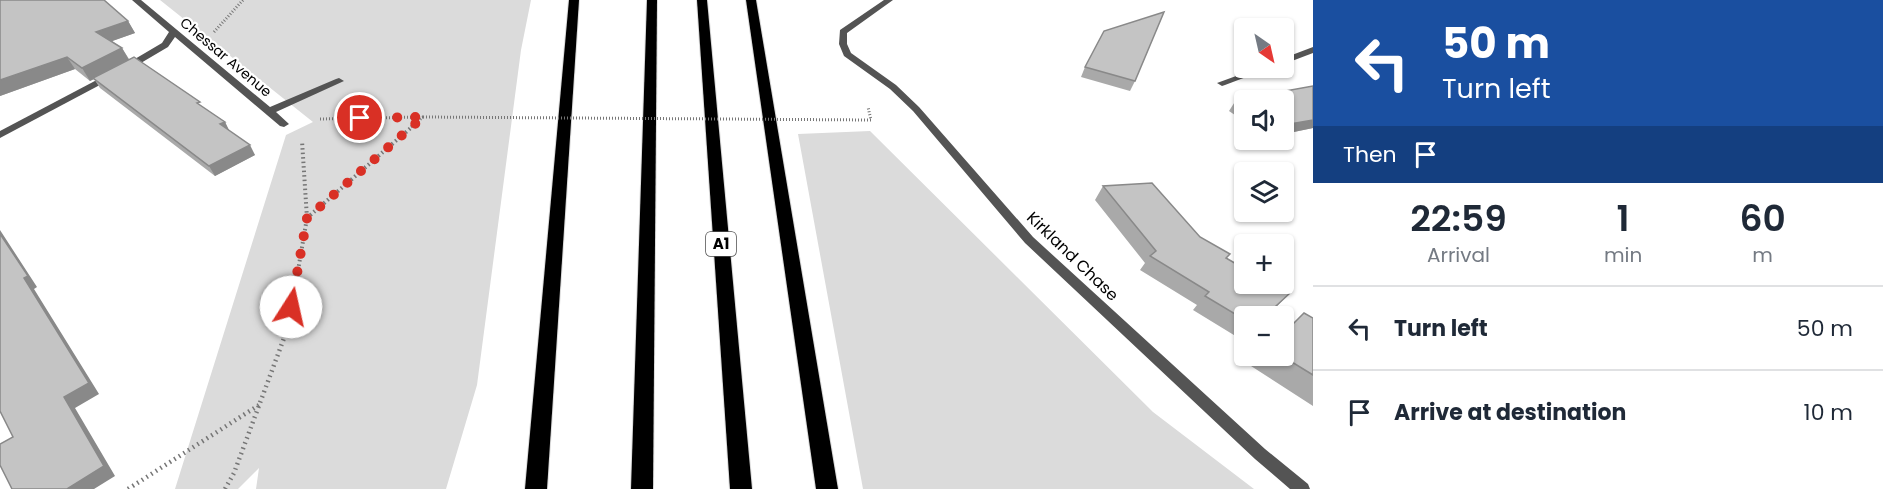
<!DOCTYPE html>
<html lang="en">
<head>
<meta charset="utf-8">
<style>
  body { margin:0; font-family:Poppins,sans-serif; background:#f2f2f3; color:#1f2937; height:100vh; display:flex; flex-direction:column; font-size:22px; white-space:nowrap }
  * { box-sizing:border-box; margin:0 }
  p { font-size:20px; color:#747a83 }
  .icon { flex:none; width:33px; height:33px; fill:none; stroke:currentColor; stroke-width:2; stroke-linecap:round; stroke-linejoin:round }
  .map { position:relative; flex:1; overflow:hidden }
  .sheet { display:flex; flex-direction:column; background:#fff; width:570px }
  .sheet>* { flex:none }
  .guide { background:#1a4fa0; color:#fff; overflow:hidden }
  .needle { width:39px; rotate:146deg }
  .fabs { position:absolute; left:1234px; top:18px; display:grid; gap:12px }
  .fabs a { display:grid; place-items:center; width:60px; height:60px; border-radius:6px; background:#fff; box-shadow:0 2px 4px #0004; font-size:30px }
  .pin { position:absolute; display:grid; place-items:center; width:51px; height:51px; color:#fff; margin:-26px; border:3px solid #fff; border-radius:50%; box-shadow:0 2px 6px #0007 }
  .me { position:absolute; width:66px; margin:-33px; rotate:10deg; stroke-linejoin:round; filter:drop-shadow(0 0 4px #0008) }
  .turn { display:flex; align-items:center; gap:21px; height:126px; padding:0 30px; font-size:27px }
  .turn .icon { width:78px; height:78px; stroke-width:2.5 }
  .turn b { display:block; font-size:42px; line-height:51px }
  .then { display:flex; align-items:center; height:57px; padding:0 30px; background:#0003; gap:12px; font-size:22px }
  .eta { display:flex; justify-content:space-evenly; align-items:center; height:102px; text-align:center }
  .eta b { font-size:36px; font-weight:600; line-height:42px }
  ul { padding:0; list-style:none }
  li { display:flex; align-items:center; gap:18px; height:84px; padding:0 30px; border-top:2px solid #e0e1e3 }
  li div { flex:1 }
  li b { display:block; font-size:22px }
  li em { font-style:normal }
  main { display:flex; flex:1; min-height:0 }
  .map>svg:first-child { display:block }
</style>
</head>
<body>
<main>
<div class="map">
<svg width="1313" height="489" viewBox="0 0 1313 489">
  <rect width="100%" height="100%" fill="#fff"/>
  <g fill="#dbdbdb">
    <path d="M160,0H531L521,50L477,385L446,489H256L259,468L238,489H175L286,135L313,122Z"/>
    <path d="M870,131L1153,412L1254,489H863L798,134Z"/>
  </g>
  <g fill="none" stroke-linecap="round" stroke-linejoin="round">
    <g stroke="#dbdbdb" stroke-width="2">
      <g id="trunk">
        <path d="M569,0H579L547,489H525Z"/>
        <path d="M647,0H657L653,489H631Z"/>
        <path d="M697,0H707L752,489H730Z"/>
        <path d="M746,0H756L838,489H816Z"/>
      </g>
    </g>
    <g stroke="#767676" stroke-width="3" stroke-dasharray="1 2" stroke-linecap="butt">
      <path d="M214,32L243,0"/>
      <path d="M320,119L423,117"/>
      <path d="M411,127L423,117"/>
    </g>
    <g stroke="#767676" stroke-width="4" stroke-dasharray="1.5 3" stroke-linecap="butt">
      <path d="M307,218L413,126"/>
      <path d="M295,288L307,218L302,141"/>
    </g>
    <g stroke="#767676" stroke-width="4.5" stroke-dasharray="1.5 4" stroke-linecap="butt">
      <path d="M128,489L259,405"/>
      <path d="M225,489L234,473L287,330L295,286"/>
    </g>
    <g fill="#545454" fill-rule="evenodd">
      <path d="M132,0H141L270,107L336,79L339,78L344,81L276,112L289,124L284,127L280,126L175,37L168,47L129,70H123V66L162,43L169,32Z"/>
      <path d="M884,0H893L847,33V44L851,53L896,85L919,107L1033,237L1265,449L1308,484L1310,489H1290L1255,459L1025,243L913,111L890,89L844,56L839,44L840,30Z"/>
      <path d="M1313,47V53L1284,64V58Z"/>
      <path d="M1258,68H1270L1225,85L1222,86L1217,83Z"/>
      <path d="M110,73L115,76L113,78L0,138V131Z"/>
    </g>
    <use href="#trunk" fill="#000" fill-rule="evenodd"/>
    <path stroke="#767676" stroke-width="3" stroke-dasharray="1 2" stroke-linecap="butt" d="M423,117L871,120L868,107"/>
  </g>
  <g fill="#a9a9a9">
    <path d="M0,0L128,21L135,33L112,41L122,48L129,59L225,122L229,131L255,155L215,176L100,88L94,79L90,81L75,69L0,96Z"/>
    <path d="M1085,67L1135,81L1130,91L1081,77Z"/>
    <path d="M1313,86V128L1284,134V100H1245V122L1229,111L1236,100Z"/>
    <path d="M1103,186L1230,254L1227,258L1276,308L1267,316H1245V338L1242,340L1193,310L1197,305L1140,270L1145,263L1095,200Z"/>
    <path d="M1313,318V406L1251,366L1262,356H1284Z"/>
  </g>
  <g fill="#898989">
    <path d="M128,21L135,33L104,44L96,32Z"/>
    <path d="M122,48L129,60L90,81L82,68Z"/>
    <path d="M67,57L75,69L0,96V80Z"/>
    <path d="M1313,120V128L1284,134V125Z"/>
    <path d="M225,122L230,132L220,124Z"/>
    <path d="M250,145L255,155L215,176L209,166Z"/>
    <path d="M0,230L37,287L34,289L99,394L75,408L115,476L94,489H67L24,278L0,234Z"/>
    <path d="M1289,294L1267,316H1265Z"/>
  </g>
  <g fill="#c4c4c4" stroke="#898989" stroke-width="1.5">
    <path d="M0,0H104L128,21L96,32L122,48L82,68L67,57L0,80Z"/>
    <path d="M1164,12L1135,81L1085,67L1104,31Z"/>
    <path d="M134,57L200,102L197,103L225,122L220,124L250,145L209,166L93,78Z"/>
    <path d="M1313,86V120L1284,125V100H1245V106L1236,100Z"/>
    <path d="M1152,183L1200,237L1230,254L1226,258L1245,269V284H1271L1289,294L1265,316H1245V320L1205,296L1209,292L1150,256L1156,251L1103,186Z"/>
    <path d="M0,234L28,276L24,278L89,383L64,397L104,466L67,489H12L0,465V444L13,437L0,411Z"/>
    <path d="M1304,313L1313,318V375L1282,356H1284V333Z"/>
  </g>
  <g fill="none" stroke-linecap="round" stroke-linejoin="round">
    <path stroke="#d93025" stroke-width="10" stroke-dasharray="0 18" d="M291,307L307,218L423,117L360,118"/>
  </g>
  <g text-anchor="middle" stroke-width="4.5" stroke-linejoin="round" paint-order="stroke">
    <g font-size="14" fill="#000" stroke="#fff">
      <text transform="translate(226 57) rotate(40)" y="5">Chessar Avenue</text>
    </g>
    <rect fill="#fff" stroke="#4c4c4c" stroke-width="1.5" x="706" y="232" width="30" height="24" rx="4.5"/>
    <g font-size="15" font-weight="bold" fill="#000">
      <text x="721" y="249">A1</text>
    </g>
    <g font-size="16" fill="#000" stroke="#fff">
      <text transform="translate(1073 256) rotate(44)" y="6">Kirkland Chase</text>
    </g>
  </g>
</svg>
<div class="fabs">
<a><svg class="needle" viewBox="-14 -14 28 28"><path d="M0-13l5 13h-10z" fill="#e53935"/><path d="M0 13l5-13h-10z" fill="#747a83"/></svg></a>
<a><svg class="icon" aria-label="sound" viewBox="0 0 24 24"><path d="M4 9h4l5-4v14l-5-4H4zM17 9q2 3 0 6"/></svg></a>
<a><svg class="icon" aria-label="layers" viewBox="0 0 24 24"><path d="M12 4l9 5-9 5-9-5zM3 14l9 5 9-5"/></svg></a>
<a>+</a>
<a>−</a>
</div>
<div class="pin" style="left:360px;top:118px;background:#d93025"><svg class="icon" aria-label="arrive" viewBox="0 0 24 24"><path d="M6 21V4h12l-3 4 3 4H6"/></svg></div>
<svg class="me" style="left:291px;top:307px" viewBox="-20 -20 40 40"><circle r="19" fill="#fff"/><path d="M0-13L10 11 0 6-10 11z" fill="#d93025"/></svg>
</div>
<section class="sheet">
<div class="guide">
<div class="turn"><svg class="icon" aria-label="left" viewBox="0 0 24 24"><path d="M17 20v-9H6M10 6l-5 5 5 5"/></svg><div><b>50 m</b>Turn left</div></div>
<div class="then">Then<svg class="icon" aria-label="arrive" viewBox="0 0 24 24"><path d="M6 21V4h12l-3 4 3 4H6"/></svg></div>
</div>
<div class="eta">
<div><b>22:59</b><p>Arrival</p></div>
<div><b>1</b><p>min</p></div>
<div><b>60</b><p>m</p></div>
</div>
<ul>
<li><svg class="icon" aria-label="left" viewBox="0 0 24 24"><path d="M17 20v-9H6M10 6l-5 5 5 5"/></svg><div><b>Turn left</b></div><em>50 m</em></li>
<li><svg class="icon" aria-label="arrive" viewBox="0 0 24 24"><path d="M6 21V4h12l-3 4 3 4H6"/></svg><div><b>Arrive at destination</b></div><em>10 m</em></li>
</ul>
</section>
</main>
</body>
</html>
